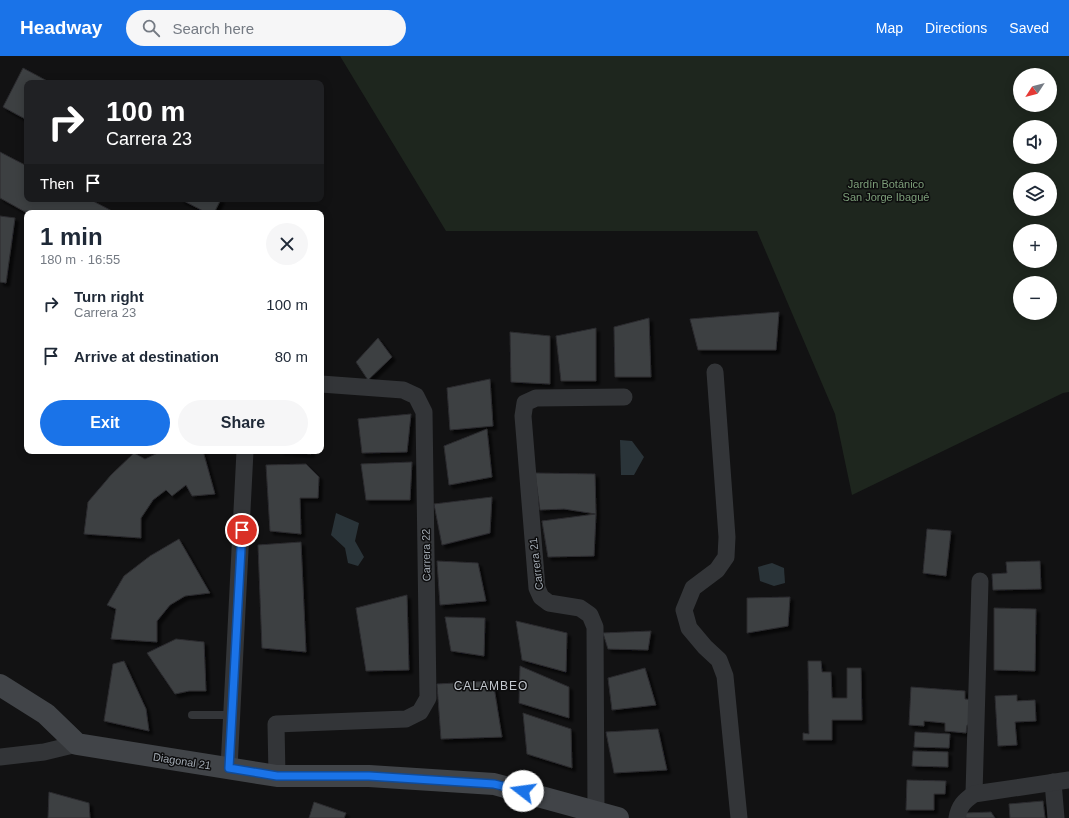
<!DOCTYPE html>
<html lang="en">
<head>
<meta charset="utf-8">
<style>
  body { margin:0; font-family:Helvetica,sans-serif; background:#f6f6f7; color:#1f2937; height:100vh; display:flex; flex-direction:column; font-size:15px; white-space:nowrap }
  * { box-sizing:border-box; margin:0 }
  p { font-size:13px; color:#747a83 }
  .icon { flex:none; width:22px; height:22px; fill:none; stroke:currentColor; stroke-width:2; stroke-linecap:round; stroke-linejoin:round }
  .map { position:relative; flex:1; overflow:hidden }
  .sheet { position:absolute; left:24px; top:154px; width:300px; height:244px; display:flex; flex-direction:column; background:#fff; border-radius:8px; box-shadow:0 2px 10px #0003 }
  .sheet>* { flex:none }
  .guide { position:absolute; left:24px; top:24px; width:300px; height:122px; border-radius:8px; box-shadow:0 2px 10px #0003; background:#202124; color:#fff; overflow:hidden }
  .needle { width:26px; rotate:234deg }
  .tools { position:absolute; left:1013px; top:12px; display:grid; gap:8px }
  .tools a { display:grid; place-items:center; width:44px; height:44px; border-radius:50%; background:#fff; box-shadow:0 2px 10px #0003; font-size:20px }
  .pin { position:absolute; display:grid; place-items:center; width:34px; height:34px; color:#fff; margin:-17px; border:2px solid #fff; border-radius:50%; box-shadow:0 1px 4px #0007 }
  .me { position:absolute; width:44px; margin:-22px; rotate:285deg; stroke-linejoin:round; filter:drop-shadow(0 0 3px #0008) }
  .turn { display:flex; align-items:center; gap:14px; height:84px; padding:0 16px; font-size:18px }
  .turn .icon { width:52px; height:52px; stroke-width:2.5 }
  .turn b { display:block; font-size:28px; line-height:34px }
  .then { display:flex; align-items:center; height:38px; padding:0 16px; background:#0003; gap:8px; font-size:15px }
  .round { display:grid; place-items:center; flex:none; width:42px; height:42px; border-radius:21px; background:#f6f6f7 }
  .head { display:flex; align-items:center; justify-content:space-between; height:68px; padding:0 16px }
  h1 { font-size:24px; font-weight:700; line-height:30px }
  .button { display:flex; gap:8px; margin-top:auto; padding:8px 16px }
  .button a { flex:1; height:46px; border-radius:24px; background:#1a73e8; color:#fff; font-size:16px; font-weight:700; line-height:46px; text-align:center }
  .button a+a { background:#f6f6f7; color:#1f2937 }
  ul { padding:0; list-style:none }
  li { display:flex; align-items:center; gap:12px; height:52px; padding:0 16px }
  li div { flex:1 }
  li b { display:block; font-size:15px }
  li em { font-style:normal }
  header { display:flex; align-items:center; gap:24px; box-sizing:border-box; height:56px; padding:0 20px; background:#1a73e8; color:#fff }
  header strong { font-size:19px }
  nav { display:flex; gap:22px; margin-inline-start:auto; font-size:14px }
  .search { width:280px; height:36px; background:#f6f6f7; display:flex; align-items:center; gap:10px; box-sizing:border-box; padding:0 14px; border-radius:22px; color:#747a83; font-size:15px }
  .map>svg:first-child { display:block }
</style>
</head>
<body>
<header>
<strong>Headway</strong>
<div class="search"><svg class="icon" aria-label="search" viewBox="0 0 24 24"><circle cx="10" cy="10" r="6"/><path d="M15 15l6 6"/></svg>Search here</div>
<nav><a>Map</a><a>Directions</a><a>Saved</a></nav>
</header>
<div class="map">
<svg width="1069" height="762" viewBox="0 0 1069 762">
  <defs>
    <filter id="shadow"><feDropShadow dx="3.5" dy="3.5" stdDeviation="1" flood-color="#0009"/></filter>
  </defs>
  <rect width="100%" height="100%" fill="#121213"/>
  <path fill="#1e261e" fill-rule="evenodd" d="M340,0H1069V336L1063,337L852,439L835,358L757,175H446ZM1020,19H1050V49H1020ZM1020,71H1050V101H1020ZM1020,123H1050V153H1020ZM1020,175H1050V205H1020ZM1020,227H1050V257H1020Z"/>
  <g fill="#2a3439">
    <path d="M620,384L632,385L644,401L634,419H621Z"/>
    <path d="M336,457L359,467L355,485L364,501L358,510L348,507L345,492L331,479Z"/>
    <path d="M772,507L784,512L785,527L774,530L760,525L758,511Z"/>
  </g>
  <g fill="#3e4043" stroke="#2c2c2f" filter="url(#shadow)">
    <path d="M23,12L51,27H27V64L3,51Z"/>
    <path d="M0,96L27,110V143H89L112,155V157H27L0,142Z"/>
    <path d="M180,143H221L214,157H207Z"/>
    <path d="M0,160L15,162L6,227L0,226Z"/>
    <path d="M779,256L776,294H698L690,263Z"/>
    <path d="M649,262L651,321H615L614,271Z"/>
    <path d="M596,272V325H561L556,280Z"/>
    <path d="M510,276L550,280V328L511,326Z"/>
    <path d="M378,282L392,301L368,324L356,306Z"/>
    <path d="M490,323L493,370L450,374L447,332Z"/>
    <path d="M411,358L407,396L362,397L358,363Z"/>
    <path d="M487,373L492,421L449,429L444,390Z"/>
    <path d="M162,395H203L215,438L192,440L186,429L172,440L166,434L153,444L141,462V482L84,478L88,446L111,419L134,397L145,403Z"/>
    <path d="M280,395H311V398Z"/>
    <path d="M412,406L410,444H366L361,408Z"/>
    <path d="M306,408L319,421L318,442H300L301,478L270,475L266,409Z"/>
    <path d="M535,417L595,418L596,458L564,453L540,454Z"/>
    <path d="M492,441L490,477L442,489L434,448Z"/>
    <path d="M596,458L594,500L548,501L542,465Z"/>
    <path d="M927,473L951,475L946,520L923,517Z"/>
    <path d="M179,483L210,537L185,540L170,549L157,565V586L111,583L116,553L107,549L124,520L150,500Z"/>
    <path d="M301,486L306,596L262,592L258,489Z"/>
    <path d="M437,505L478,507L486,545L440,549Z"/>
    <path d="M1040,505L1041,533L993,534L992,518L1007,517L1006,506Z"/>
    <path d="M407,539L409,614L366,615L356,552Z"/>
    <path d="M790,541L788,570L747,577V542Z"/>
    <path d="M994,552L1036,553L1035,615L994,614Z"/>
    <path d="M445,561L485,562L484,600L451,595Z"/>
    <path d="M516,565L567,577L566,616L522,604Z"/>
    <path d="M651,575L648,594L608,593L603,577Z"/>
    <path d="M176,583L204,586L206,635H189L175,638L147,597Z"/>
    <path d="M124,605L146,653L149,675L104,665L113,608Z"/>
    <path d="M808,605H821L822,616H831L832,642H847V612H861L862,664H832V684H803V677L809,678Z"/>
    <path d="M520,610L569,631V662L519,647Z"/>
    <path d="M645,612L656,649L612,654L608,622Z"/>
    <path d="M493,625L502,681L441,683L437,628Z"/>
    <path d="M911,631L965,635V643L972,644L970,669H967L966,677L945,675V667L924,665V670L909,669Z"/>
    <path d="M1017,639V645L1035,644L1036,665L1015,666L1017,689L998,690L995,640Z"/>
    <path d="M523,657L571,673L572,712L527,698Z"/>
    <path d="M658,673L667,714L614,717L606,676Z"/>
    <path d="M915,676L950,678L949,692L914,691Z"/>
    <path d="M913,695L948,696V711L912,710Z"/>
    <path d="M907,724L946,725L945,738H934V754H906Z"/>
    <path d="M49,736L89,747L90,762H48Z"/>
    <path d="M1043,745L1045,762H1010L1009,748Z"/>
    <path d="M314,746L346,757L344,762H309Z"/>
    <path d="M991,756L995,762H966L965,757Z"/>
  </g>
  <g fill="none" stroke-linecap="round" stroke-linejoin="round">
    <path stroke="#333538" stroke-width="8" d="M192,659H232"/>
    <g stroke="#333538" stroke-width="17">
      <path d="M715,316L727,481L726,501L717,514L693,532L684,554L689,572L705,591L719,604L725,620L739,762"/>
      <path d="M0,701L44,696L77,688"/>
      <path d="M229,712L245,395"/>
      <path d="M277,720L276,668L406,663L420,656L428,642L424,356L416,340L403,334L321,328"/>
      <path d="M1053,726L1056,762"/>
      <path d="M974,738L980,525"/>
      <path d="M596,755L595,571L590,559L580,552L549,547L541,541L537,532L523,360L525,347L536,342L624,341"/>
      <path d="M957,762C959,750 964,745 974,738L1069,724"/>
    </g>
    <path stroke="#414448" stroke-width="22" d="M0,629L46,658L77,688L277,720H369L494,728L618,762"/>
  </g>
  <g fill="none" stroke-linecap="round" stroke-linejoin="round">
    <g stroke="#114b97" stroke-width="10">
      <path id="route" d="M242,474L229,712L277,720H369L494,728L523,735"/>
    </g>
    <use href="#route" stroke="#1a73e8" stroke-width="7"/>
  </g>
  <g text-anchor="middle" stroke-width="3" stroke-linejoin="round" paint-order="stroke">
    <g font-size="11" fill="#7d9f7a" stroke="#0d0d0e">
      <text x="886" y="132">Jardín Botánico<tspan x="886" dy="13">San Jorge Ibagué</tspan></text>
    </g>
    <g font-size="11" fill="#a3abb4" stroke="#0d0d0e">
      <text transform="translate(426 499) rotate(-91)" y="4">Carrera 22</text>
      <text transform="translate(536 508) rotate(-97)" y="4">Carrera 21</text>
      <text transform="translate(182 705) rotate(9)" y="4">Diagonal 21</text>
    </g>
    <g font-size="12" letter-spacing="1" fill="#c4c9d0" stroke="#0d0d0e">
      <text x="491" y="634">CALAMBEO</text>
    </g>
  </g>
</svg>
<div class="tools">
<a><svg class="needle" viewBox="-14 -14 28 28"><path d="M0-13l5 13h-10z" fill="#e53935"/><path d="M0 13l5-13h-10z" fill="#747a83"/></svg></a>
<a><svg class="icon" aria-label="sound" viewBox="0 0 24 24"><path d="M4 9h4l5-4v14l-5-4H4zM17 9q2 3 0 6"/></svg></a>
<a><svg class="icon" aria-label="layers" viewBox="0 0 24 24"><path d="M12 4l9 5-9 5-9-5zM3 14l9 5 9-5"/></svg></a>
<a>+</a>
<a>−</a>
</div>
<div class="pin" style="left:242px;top:474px;background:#d93025"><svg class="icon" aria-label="arrive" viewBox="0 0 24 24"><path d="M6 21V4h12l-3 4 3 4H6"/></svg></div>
<svg class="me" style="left:523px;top:735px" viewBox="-20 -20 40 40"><circle r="19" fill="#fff"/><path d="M0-13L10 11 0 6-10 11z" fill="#1a73e8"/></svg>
<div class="guide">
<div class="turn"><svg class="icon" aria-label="right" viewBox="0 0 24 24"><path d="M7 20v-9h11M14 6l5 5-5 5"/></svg><div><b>100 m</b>Carrera 23</div></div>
<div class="then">Then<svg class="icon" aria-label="arrive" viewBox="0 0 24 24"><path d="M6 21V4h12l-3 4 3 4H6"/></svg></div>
</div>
<section class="sheet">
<div class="head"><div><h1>1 min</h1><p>180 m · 16:55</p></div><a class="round"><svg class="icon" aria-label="close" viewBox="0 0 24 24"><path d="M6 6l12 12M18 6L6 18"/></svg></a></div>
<ul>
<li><svg class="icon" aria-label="right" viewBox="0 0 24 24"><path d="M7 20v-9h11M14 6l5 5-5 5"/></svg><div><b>Turn right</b><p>Carrera 23</p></div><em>100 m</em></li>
<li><svg class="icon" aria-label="arrive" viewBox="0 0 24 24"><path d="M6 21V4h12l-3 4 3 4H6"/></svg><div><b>Arrive at destination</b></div><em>80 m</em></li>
</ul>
<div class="button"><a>Exit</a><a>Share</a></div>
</section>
</div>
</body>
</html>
